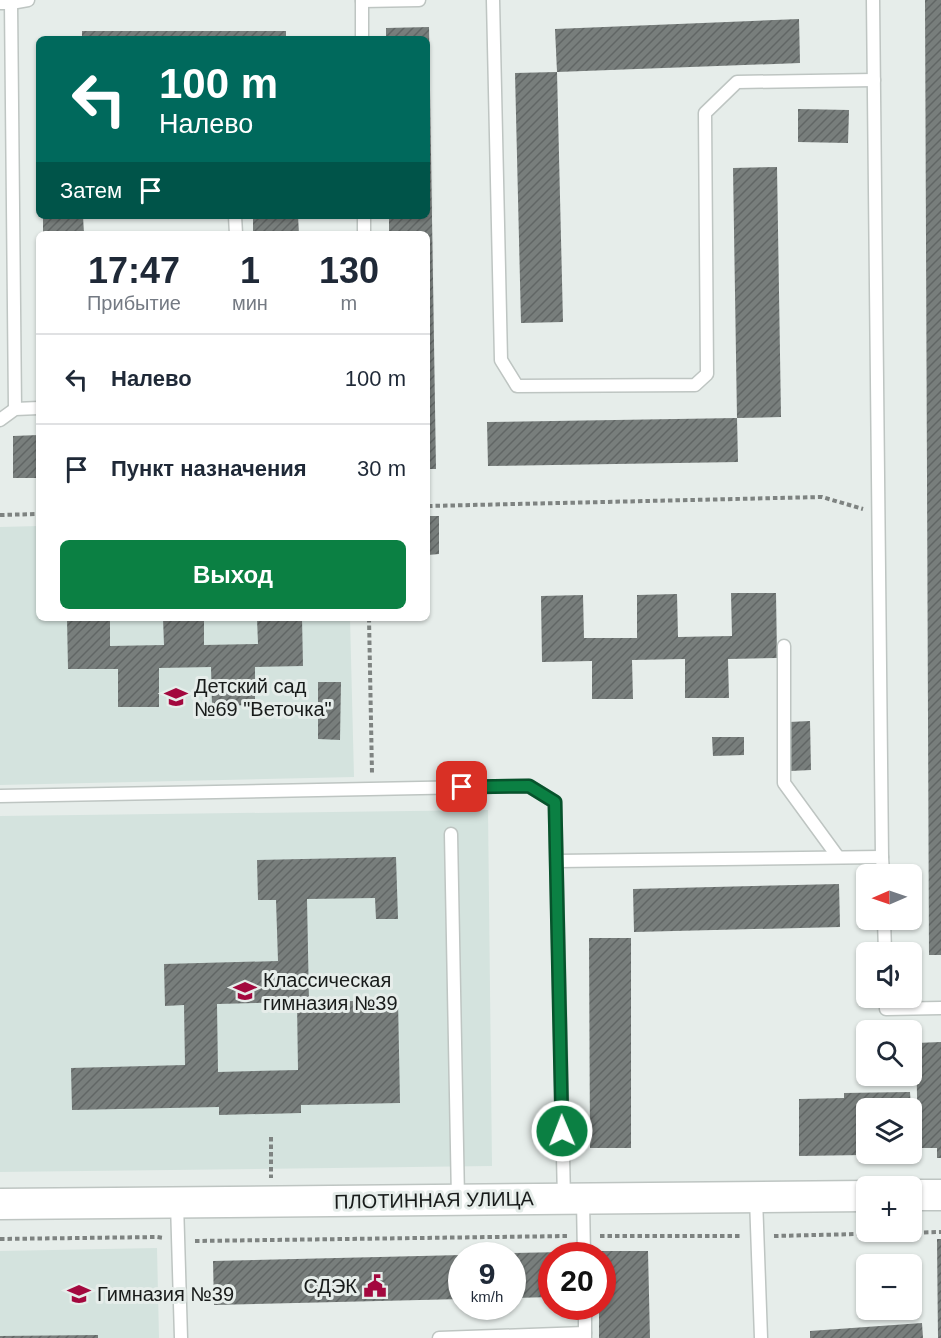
<!DOCTYPE html>
<html lang="ru">
<head>
<meta charset="utf-8">
<style>
  body { margin:0; font-family:Helvetica,sans-serif; background:#f2f2f3; color:#1f2937; height:100vh; display:flex; flex-direction:column; font-size:22px; white-space:nowrap }
  * { box-sizing:border-box; margin:0 }
  p { font-size:20px; color:#747a83 }
  .icon { flex:none; width:33px; height:33px; fill:none; stroke:currentColor; stroke-width:2; stroke-linecap:round; stroke-linejoin:round }
  .map { position:relative; flex:1; overflow:hidden }
  .drawer { position:absolute; left:36px; top:231px; width:394px; height:390px; display:flex; flex-direction:column; background:#fff; border-radius:9px; box-shadow:0 2px 4px #0004 }
  .drawer>* { flex:none }
  .top-card { position:absolute; left:36px; top:36px; width:394px; height:183px; border-radius:9px; box-shadow:0 2px 4px #0004; background:#00695c; color:#fff; overflow:hidden }
  .needle { width:39px; rotate:268deg }
  .controls { position:absolute; left:856px; top:864px; display:grid; gap:12px }
  .controls a { display:grid; place-items:center; width:66px; height:66px; border-radius:9px; background:#fff; box-shadow:0 2px 4px #0004; font-size:30px }
  .speed { position:absolute; left:448px; top:1242px; display:flex; gap:12px; font-size:30px; font-weight:700; text-align:center }
  .speed>* { display:grid; place-content:center; width:78px; height:78px; border-radius:50%; background:#fff; box-shadow:0 2px 4px #0004; line-height:1 }
  .speed small { font-size:15px; font-weight:400 }
  .speed .limit { border:9px solid #d22; background:#fff; color:#111 }
  .pin { position:absolute; display:grid; place-items:center; width:51px; height:51px; color:#fff; margin:-26px; border-radius:12px; box-shadow:0 3px 9px #0006 }
  .me { position:absolute; width:66px; margin:-33px; rotate:359deg; stroke-linejoin:round; filter:drop-shadow(0 0 4px #0008) }
  .turn { display:flex; align-items:center; gap:21px; height:126px; padding:0 24px; font-size:27px }
  .turn .icon { width:78px; height:78px; stroke-width:2.5 }
  .turn b { display:block; font-size:42px; line-height:51px }
  .then { display:flex; align-items:center; height:57px; padding:0 24px; background:#0003; gap:12px; font-size:22px }
  .eta { display:flex; justify-content:space-evenly; align-items:center; height:102px; text-align:center }
  .eta b { font-size:36px; font-weight:800; line-height:42px }
  .button { display:flex; gap:12px; margin-top:auto; padding:12px 24px }
  .button a { flex:1; height:69px; border-radius:9px; background:#0b8043; color:#fff; font-size:24px; font-weight:800; line-height:69px; text-align:center }
  ul { padding:0; list-style:none }
  li { display:flex; align-items:center; gap:18px; height:90px; padding:0 24px; border-top:2px solid #e0e1e3 }
  li div { flex:1 }
  li b { display:block; font-size:22px }
  li em { font-style:normal }
  .map>svg:first-child { display:block }
</style>
</head>
<body>
<div class="map">
<svg width="941" height="1338" viewBox="0 0 941 1338">
  <defs>
    <pattern id="building-hatch" width="6" height="6" patternUnits="userSpaceOnUse" patternTransform="scale(1.5)"><rect width="6" height="6" fill="#787e7c"/><path d="M-1 1l2-2M0 6l6-6M5 7l2-2" fill="none" stroke="#616665"/></pattern>
  </defs>
  <rect width="100%" height="100%" fill="#e6edea"/>
  <g fill="#d4e3de">
    <path d="M39,526V618H350L354,777L0,785V527Z"/>
    <path d="M488,810L492,1166L0,1172V816Z"/>
    <path d="M157,1248L159,1338H0V1251Z"/>
  </g>
  <g fill="url(#building-hatch)" fill-rule="evenodd">
    <path d="M925,0H941V955H929Z"/>
    <path d="M799,19L800,63L557,72L555,29Z"/>
    <path d="M429,27L436,469H428V234H389V216H428V39H386V28Z"/>
    <rect x="82" y="31" width="204" height="8"/>
    <path d="M557,72L563,322L521,323L515,73Z"/>
    <path d="M798,109L849,110L848,143L798,142Z"/>
    <path d="M777,167L781,417L737,418L738,462L488,466L487,422L737,418L733,168Z"/>
    <path d="M43,216H83L84,234H43Z"/>
    <path d="M253,216H298L299,234H253Z"/>
    <path d="M39,435V478H13V436Z"/>
    <path d="M428,516H439V554L428,555Z"/>
    <path d="M731,593H776L777,658L728,659L729,698H685V659L632,660L633,699H592V661L542,662L541,596L583,595L584,638H637V595L677,594L678,637L732,636Z"/>
    <path d="M67,618H110V646L164,645L163,618H204V645L258,644L257,618H302L303,666L255,667V705L212,706L211,667L159,668V707H118V669H68Z"/>
    <path d="M318,682H341L340,740L318,739Z"/>
    <path d="M810,721L811,770L790,771L789,722Z"/>
    <path d="M712,737H744V755L713,756Z"/>
    <path d="M396,857L398,919H376L375,898L307,899L309,1002L398,1000L400,1103L301,1105V1113L219,1115V1107L72,1110L71,1068L185,1065L184,1005L165,1006L164,964L278,961L276,900H258L257,860ZM297,1002L298,1070L218,1072L217,1004Z"/>
    <path d="M839,884L840,927L634,932L633,889Z"/>
    <path d="M589,938H631V1148H590Z"/>
    <path d="M941,1042V1158H937V1148H918L916,1043Z"/>
    <path d="M910,1092L911,1108H867V1149H864V1155L799,1156V1099L844,1098V1093Z"/>
    <path d="M937,1239H941V1338H938Z"/>
    <path d="M598,1251H648L650,1338H599V1306H603V1256H598Z"/>
    <path d="M565,1252V1256H552V1297L513,1298V1253Z"/>
    <path d="M462,1255V1299L214,1305L213,1261Z"/>
    <path d="M922,1323L923,1338H810V1331Z"/>
    <path d="M98,1335V1338H0V1336Z"/>
  </g>
  <g fill="none" stroke-linecap="round" stroke-linejoin="round">
    <g stroke="#bec5c2" stroke-width="15">
      <g id="service">
        <path d="M362,0V39"/>
        <path d="M493,0L501,360L517,386L695,385L707,374L705,113L737,82L874,80"/>
        <path d="M873,0L882,857"/>
        <path d="M362,1L419,0"/>
        <path d="M0,3H11L15,409"/>
        <path d="M11,3L28,0"/>
        <path d="M235,216L236,234"/>
        <path d="M364,216V234"/>
        <path d="M0,420L15,409L39,408"/>
        <path d="M784,646V783L838,857"/>
        <path d="M0,796L529,786L555,802L564,1199"/>
        <path d="M451,834L458,1199"/>
        <path d="M557,861L882,857L883,874"/>
        <path d="M884,920L885,952"/>
        <path d="M886,998V1009L941,1008"/>
        <path d="M756,1198L761,1338"/>
        <path d="M583,1200L584,1256"/>
        <path d="M177,1203L181,1338"/>
        <path d="M585,1306V1338"/>
        <path d="M439,1338L585,1333"/>
      </g>
    </g>
    <g stroke="#bec5c2" stroke-width="33">
      <g id="tertiary">
        <path d="M912,1195H941"/>
        <path d="M0,1204L867,1196"/>
      </g>
    </g>
    <g stroke="#7e8381" stroke-width="4" stroke-dasharray="4.5 3" stroke-linecap="butt">
      <path d="M428,506L822,497L863,509"/>
      <path d="M0,515L39,514"/>
      <path d="M369,618L372,773"/>
      <path d="M271,1137V1178"/>
      <path d="M600,1236H742"/>
      <path d="M774,1236L941,1232"/>
      <path d="M0,1239L157,1237L164,1238"/>
      <path d="M195,1241L568,1236"/>
    </g>
    <use href="#service" stroke="#fff" stroke-width="12"/>
    <use href="#tertiary" stroke="#fff" stroke-width="30"/>
  </g>
  <g fill="none" stroke-linecap="round" stroke-linejoin="round">
    <g stroke="#07532c" stroke-width="15">
      <path id="route" d="M462,787L529,786L555,802L562,1131"/>
    </g>
    <use href="#route" stroke="#0b8043" stroke-width="10"/>
  </g>
  <defs>
    <g id="school-bare" transform="scale(1.8)"><path d="M0-5L7-2L0 1L-7-2ZM-4 1L0 2.5L4 1V4Q0 6-4 4Z" fill="#a3083e" stroke="#e6edea" stroke-width="2.5" paint-order="stroke"/></g>
    <g id="civic-bare" transform="scale(1.8)"><path d="M-.6-6.5H3V-4.5H.6V-3L4-1V1h2V6H-6V1h2V-1L-.6-3ZM-1.2 2.5V6h2.4V2.5Z" fill="#a3083e" stroke="#e6edea" stroke-width="2.5" paint-order="stroke"/></g>
  </defs>
  <g fill-rule="evenodd">
    <use href="#school-bare" x="176" y="697"/>
    <use href="#school-bare" x="245" y="991"/>
    <use href="#civic-bare" x="375" y="1286"/>
    <use href="#school-bare" x="79" y="1294"/>
  </g>
  <g text-anchor="middle" stroke-width="6" stroke-linejoin="round" paint-order="stroke">
    <g font-size="20" fill="#181b1a" stroke="#e6edea" text-anchor="start">
      <text x="194" y="693">Детский сад<tspan x="194" dy="23">№69 "Веточка"</tspan></text>
      <text x="263" y="987">Классическая<tspan x="263" dy="23">гимназия №39</tspan></text>
      <text x="357" y="1293" text-anchor="end">СДЭК</text>
      <text x="97" y="1301">Гимназия №39</text>
    </g>
    <g font-size="20" fill="#181b1a" stroke="#e6edea">
      <text transform="translate(434 1200) rotate(-1)" y="7">ПЛОТИННАЯ УЛИЦА</text>
    </g>
  </g>
</svg>
<div class="controls">
<a><svg class="needle" viewBox="-14 -14 28 28"><path d="M0-13l5 13h-10z" fill="#e53935"/><path d="M0 13l5-13h-10z" fill="#747a83"/></svg></a>
<a><svg class="icon" aria-label="sound" viewBox="0 0 24 24"><path d="M4 9h4l5-4v14l-5-4H4zM17 9q2 3 0 6"/></svg></a>
<a><svg class="icon" aria-label="search" viewBox="0 0 24 24"><circle cx="10" cy="10" r="6"/><path d="M15 15l6 6"/></svg></a>
<a><svg class="icon" aria-label="layers" viewBox="0 0 24 24"><path d="M12 4l9 5-9 5-9-5zM3 14l9 5 9-5"/></svg></a>
<a>+</a>
<a>−</a>
</div>
<div class="speed"><div>9<small>km/h</small></div><div class="limit">20</div></div>
<div class="pin" style="left:462px;top:787px;background:#d93025"><svg class="icon" aria-label="arrive" viewBox="0 0 24 24"><path d="M6 21V4h12l-3 4 3 4H6"/></svg></div>
<svg class="me" style="left:562px;top:1131px" viewBox="-20 -20 40 40"><circle r="17" fill="#0b8043" stroke="#fff" stroke-width="3"/><path d="M0-11L8 9 0 5-8 9z" fill="#fff"/></svg>
<div class="top-card">
<div class="turn"><svg class="icon" aria-label="left" viewBox="0 0 24 24"><path d="M17 20v-9H6M10 6l-5 5 5 5"/></svg><div><b>100 m</b>Налево</div></div>
<div class="then">Затем<svg class="icon" aria-label="arrive" viewBox="0 0 24 24"><path d="M6 21V4h12l-3 4 3 4H6"/></svg></div>
</div>
<section class="drawer">
<div class="eta">
<div><b>17:47</b><p>Прибытие</p></div>
<div><b>1</b><p>мин</p></div>
<div><b>130</b><p>m</p></div>
</div>
<ul>
<li><svg class="icon" aria-label="left" viewBox="0 0 24 24"><path d="M17 20v-9H6M10 6l-5 5 5 5"/></svg><div><b>Налево</b></div><em>100 m</em></li>
<li><svg class="icon" aria-label="arrive" viewBox="0 0 24 24"><path d="M6 21V4h12l-3 4 3 4H6"/></svg><div><b>Пункт назначения</b></div><em>30 m</em></li>
</ul>
<div class="button"><a>Выход</a></div>
</section>
</div>
</body>
</html>
